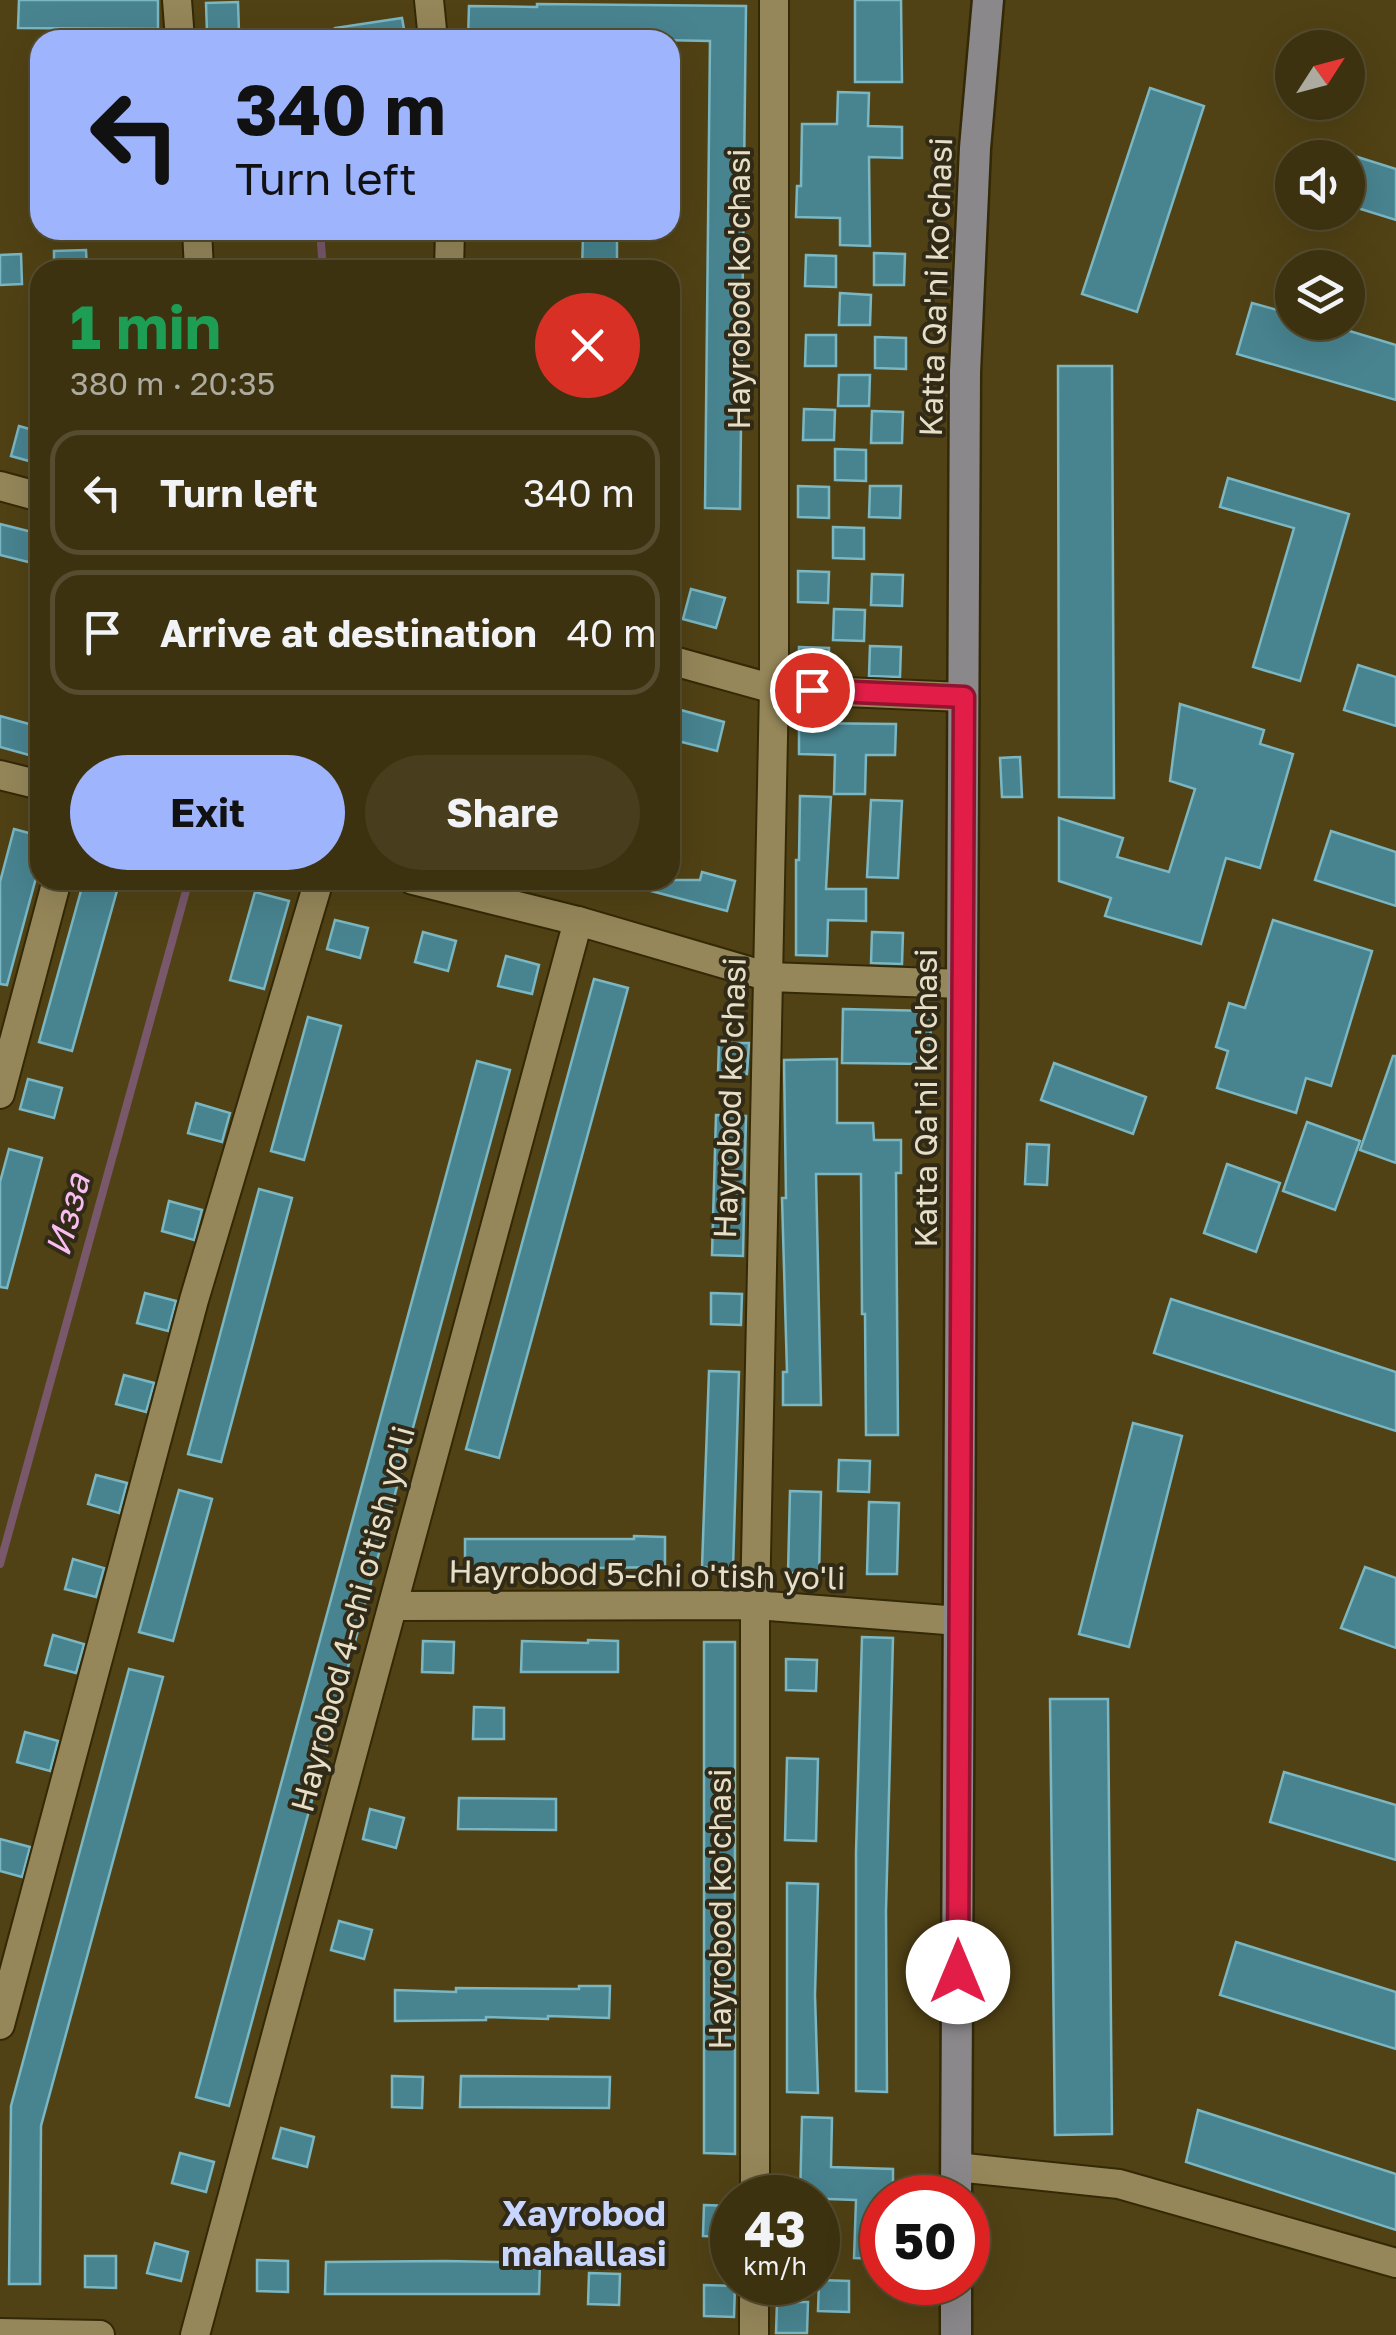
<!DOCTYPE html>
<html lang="en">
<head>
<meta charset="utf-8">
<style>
  body { margin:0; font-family:"Golos Text",sans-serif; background:#483e1e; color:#f1f3f6; height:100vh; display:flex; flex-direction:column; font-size:38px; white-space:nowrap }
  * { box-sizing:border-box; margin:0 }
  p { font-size:32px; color:#adaa9f }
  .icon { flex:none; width:55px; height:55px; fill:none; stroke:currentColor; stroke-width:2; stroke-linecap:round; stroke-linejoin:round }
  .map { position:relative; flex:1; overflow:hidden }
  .drawer { position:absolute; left:30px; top:260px; width:650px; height:630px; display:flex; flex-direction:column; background:#3d3210; border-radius:30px; box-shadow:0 10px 40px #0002,0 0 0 2px #564d30 }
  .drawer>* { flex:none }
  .hud { position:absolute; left:30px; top:30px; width:650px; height:210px; border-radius:30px; box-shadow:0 10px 40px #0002,0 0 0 2px #564d30; background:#9eb4fd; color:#111; overflow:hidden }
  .needle { width:65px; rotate:54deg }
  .controls { position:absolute; left:1275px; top:30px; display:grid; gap:20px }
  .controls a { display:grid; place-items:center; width:90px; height:90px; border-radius:50%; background:#3d3210; box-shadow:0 10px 40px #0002,0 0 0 2px #564d30; font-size:50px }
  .speed { position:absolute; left:710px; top:2175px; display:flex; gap:20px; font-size:50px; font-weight:700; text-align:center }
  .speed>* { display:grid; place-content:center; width:130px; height:130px; border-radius:50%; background:#3d3210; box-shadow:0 10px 40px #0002,0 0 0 2px #564d30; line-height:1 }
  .speed small { font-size:25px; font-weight:400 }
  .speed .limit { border:15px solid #d22; background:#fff; color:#111 }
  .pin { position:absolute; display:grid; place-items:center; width:85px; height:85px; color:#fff; margin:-42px; border:5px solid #fff; border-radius:50%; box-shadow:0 2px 10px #0007 }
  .me { position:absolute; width:110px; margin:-55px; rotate:0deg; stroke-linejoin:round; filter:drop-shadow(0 0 8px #0008) }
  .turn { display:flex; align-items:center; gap:35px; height:210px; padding:0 40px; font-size:45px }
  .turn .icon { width:130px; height:130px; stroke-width:2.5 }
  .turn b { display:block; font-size:70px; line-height:85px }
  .round { display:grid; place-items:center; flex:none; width:105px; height:105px; border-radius:52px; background:#483e1e }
  .summary { display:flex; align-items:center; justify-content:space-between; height:170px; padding:0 40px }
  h1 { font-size:60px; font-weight:700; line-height:75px; color:#1e9e55 }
  .action { display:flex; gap:20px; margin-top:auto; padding:20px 40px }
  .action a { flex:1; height:115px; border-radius:60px; background:#9eb4fd; color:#111; font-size:40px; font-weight:700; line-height:115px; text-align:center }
  .action a+a { background:#483e1e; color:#f1f3f6 }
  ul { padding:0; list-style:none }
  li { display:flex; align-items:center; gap:30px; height:125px; margin:0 20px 15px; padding:0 20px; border:5px solid #564d30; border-radius:30px }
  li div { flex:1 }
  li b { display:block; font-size:38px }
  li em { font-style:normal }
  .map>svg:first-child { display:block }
</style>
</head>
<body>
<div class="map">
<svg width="1396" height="2335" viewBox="0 0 1396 2335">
  <rect width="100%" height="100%" fill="#514215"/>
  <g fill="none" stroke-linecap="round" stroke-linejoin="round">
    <g stroke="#79586c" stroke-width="8">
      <path d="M320,230L323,270"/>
      <path d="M0,1564L189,880"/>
    </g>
  </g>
  <g fill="#488490" stroke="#7ab7c3" stroke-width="2.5">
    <path d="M19,0H158V29L18,28Z"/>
    <path d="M855,0H901L902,82H855Z"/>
    <path d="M238,2L239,32L207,33L206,3Z"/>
    <path d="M537,4L746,6L740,509L705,508L710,41L503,37V40H468L469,6L537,7Z"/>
    <path d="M402,18L406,40H336L335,28Z"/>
    <path d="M1150,88L1204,106L1137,312L1082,294Z"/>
    <path d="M838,92L869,93L868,126L902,127V158L869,157L870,246L840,245V218L796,217L797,186H801L802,124H837Z"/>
    <path d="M1348,154L1396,169V220L1348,205Z"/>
    <path d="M583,236H617V270H582Z"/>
    <path d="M86,250L87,270H54V251Z"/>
    <path d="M874,253L905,254L904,285H874Z"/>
    <path d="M21,254L22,284L0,285V255Z"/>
    <path d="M806,255L836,256V287L805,286Z"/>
    <path d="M840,293L871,295L870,325H839Z"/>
    <path d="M1252,303L1292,314V322H1320L1396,345V400L1237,354Z"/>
    <path d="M806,335H836V366H805Z"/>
    <path d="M875,337L906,338V369L875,368Z"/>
    <path d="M1058,366H1112L1114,798L1059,797Z"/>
    <path d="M839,375H870L869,406H838Z"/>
    <path d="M804,409L835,410L834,440H803Z"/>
    <path d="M872,411L903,412L902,443H871Z"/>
    <path d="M19,426L40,432V464L11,456Z"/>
    <path d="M835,449L866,450V481L835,480Z"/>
    <path d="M1228,478L1349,514L1300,681L1253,667L1294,528L1220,507Z"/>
    <path d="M798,486L829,487V518L798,517Z"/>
    <path d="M870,486H901L900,518L869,517Z"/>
    <path d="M0,524L40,534V565L0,555Z"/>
    <path d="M833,527L864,528V559L833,558Z"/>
    <path d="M798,571L829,572L828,603L798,602Z"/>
    <path d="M872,574L903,575L902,606L871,605Z"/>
    <path d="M691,589L725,598L716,628L683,619Z"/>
    <path d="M834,609L865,610L864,641L833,640Z"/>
    <path d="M870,646L901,647L900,677L869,676Z"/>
    <path d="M799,647L829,648V674L798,672Z"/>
    <path d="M1358,665L1396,677V726L1344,710Z"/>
    <path d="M1180,704L1264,730L1260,744L1293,754L1260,868L1226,858L1201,944L1105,916L1111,898L1059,881V818L1123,838L1117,857L1169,872L1195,789L1170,781Z"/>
    <path d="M670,707L724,722L717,751L670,739Z"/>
    <path d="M0,716L40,727V758L0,747Z"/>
    <path d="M799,723L896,724L895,755H866L865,794H834L835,755L799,754Z"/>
    <path d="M1020,757L1022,797H1002L1000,758Z"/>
    <path d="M800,796L831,797L826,889H866V921L828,920L827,956L796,955V860H799Z"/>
    <path d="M871,800L902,801L898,878L867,877Z"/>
    <path d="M14,829L40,836V863L7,985L0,984V882Z"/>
    <path d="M1331,831L1396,852V906L1315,880Z"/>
    <path d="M702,872L735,881L727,911L636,887L637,880H700Z"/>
    <path d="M84,880H120L72,1051L39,1042Z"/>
    <path d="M255,892L289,901L264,989L230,980Z"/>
    <path d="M335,920L368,928L360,958L327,949Z"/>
    <path d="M1273,920L1372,951L1331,1086L1306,1078L1296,1113L1217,1088L1228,1051L1216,1047L1229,1003L1245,1008Z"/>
    <path d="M423,932L456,941L448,971L415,962Z"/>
    <path d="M872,932L903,933L902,964L871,963Z"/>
    <path d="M506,956L539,965L532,994L498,986Z"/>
    <path d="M594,979L628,988L499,1458L466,1449Z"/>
    <path d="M843,1009L931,1011L930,1064L842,1063Z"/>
    <path d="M308,1017L341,1026L304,1160L271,1151Z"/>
    <path d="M719,1043H749L747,1074H718Z"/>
    <path d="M1393,1056H1396V1163L1360,1150Z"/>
    <path d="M837,1059V1123H873L874,1140H901V1173H896L898,1435H866L865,1314H862L861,1174H816L821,1405H783V1372H787L782,1198H786L784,1060Z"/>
    <path d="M477,1061L510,1070L229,2106L196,2097Z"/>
    <path d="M1054,1063L1146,1097L1133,1134L1041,1100Z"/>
    <path d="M28,1079L62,1088L54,1118L20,1109Z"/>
    <path d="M196,1103L230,1113L222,1142L188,1133Z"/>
    <path d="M716,1115L746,1116L743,1256L712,1255Z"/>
    <path d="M1307,1122L1360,1141L1335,1210L1283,1191Z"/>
    <path d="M1027,1144L1049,1145L1047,1185L1025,1184Z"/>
    <path d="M9,1149L42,1158L7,1288L0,1287V1182Z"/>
    <path d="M1227,1164L1280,1183L1256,1252L1204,1233Z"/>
    <path d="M259,1189L292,1198L221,1462L188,1454Z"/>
    <path d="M169,1201L202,1210L194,1240L162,1231Z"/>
    <path d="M145,1293L176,1301L168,1331L137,1323Z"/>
    <path d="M711,1293L742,1294L741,1325L711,1324Z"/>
    <path d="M1171,1299L1396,1372V1431L1154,1353Z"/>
    <path d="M709,1371L739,1372L733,1568L702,1567Z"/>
    <path d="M124,1375L154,1383L146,1412L116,1404Z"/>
    <path d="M1133,1423L1182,1436L1129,1647L1079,1634Z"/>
    <path d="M839,1460L870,1461L869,1492L838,1491Z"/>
    <path d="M96,1475L127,1483L119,1513L88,1504Z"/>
    <path d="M179,1490L212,1499L173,1641L139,1632Z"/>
    <path d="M790,1491L821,1492L819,1573H788Z"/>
    <path d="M869,1502L899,1503L897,1574H867Z"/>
    <path d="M634,1536L665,1537V1567L465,1570V1539H634Z"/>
    <path d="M73,1559L104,1568L96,1597L65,1589Z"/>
    <path d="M1365,1567L1396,1578V1648L1341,1628Z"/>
    <path d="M53,1635L84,1644L76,1673L45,1665Z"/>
    <path d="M862,1637L893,1638L886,1911L887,2092L856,2091V1853Z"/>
    <path d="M588,1640L618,1641V1672H521L522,1641L588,1643Z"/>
    <path d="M423,1641L454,1642L453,1673L422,1672Z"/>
    <path d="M704,1642H735V2154L704,2153Z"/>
    <path d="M786,1659L817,1660L816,1691L786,1690Z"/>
    <path d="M129,1669L163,1677L41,2126L40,2284H9L11,2106Z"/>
    <path d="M1050,1699H1108L1112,2134L1055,2135Z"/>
    <path d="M474,1707L504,1708V1739H473Z"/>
    <path d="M25,1732L58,1741L50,1771L17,1762Z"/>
    <path d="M787,1758L818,1759L816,1841L785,1840Z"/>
    <path d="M1284,1772L1396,1805V1860L1270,1822Z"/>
    <path d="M459,1798L556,1799V1830L458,1829Z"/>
    <path d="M370,1809L404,1818L396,1848L363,1839Z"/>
    <path d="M0,1839L30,1847L22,1877L0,1871Z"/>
    <path d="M787,1883L818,1884L815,1995L818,2093L787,2092Z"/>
    <path d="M339,1921L372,1930L364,1959L331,1950Z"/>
    <path d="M1236,1942L1396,1992V2049L1220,1995Z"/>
    <path d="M579,1986H610L609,2018L548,2016V2019L486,2017V2020L395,2021V1990L456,1992V1988L579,1989Z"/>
    <path d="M392,2076L423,2077L422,2108L392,2107Z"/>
    <path d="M461,2076L610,2077L609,2108L460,2107Z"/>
    <path d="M1198,2110L1396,2174V2230L1186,2162Z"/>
    <path d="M802,2117L832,2118L831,2167L893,2169V2198H882V2259L854,2258L856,2200L800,2198Z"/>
    <path d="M281,2128L314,2137L307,2167L273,2158Z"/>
    <path d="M180,2153L214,2162L206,2192L172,2183Z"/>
    <path d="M704,2205L732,2206V2237L703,2236Z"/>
    <path d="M155,2243L188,2252L181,2281L147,2273Z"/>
    <path d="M85,2256H116V2288L85,2287Z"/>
    <path d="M257,2260L288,2261V2292L257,2291Z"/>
    <path d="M445,2261L540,2263L539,2294H325L326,2262Z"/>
    <path d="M589,2273L620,2274L619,2305L588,2304Z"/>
    <path d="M819,2280L849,2281V2312L818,2311Z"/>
    <path d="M704,2285L735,2286L734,2317L704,2316Z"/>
    <path d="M777,2302H808L807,2333H776Z"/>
  </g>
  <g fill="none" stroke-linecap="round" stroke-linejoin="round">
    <g stroke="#342906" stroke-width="32">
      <g id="street">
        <path d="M177,0L180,40"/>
        <path d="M429,0L433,40"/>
        <path d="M197,230L199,270"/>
        <path d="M449,270L450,230"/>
        <path d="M0,486L40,497"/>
        <path d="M670,660L774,689L963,697"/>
        <path d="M0,775L40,785"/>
        <path d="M413,880L578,921L769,977L962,984"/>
        <path d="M0,1094L57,880"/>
        <path d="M393,1606L755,1605L959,1621"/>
        <path d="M0,2025L194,1300L319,880"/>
        <path d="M956,2167L1119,2184L1396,2263"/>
        <path d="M755,2198V1605L774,689V0"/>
        <path d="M0,2333L100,2335"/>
        <path d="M195,2335L578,921"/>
        <path d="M754,2335V2282"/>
      </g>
    </g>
    <g stroke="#342906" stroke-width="35">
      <g id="secondary">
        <path d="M956,2198L965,372L975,148L988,0"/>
        <path d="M956,2335V2282"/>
      </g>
    </g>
    <use href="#street" stroke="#96875a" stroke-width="28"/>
    <use href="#secondary" stroke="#8a888a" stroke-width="30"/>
  </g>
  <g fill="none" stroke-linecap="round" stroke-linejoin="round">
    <g stroke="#92132f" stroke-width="25">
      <path id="route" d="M812,690L964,697L958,1972"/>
    </g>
    <use href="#route" stroke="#e11d48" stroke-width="18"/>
  </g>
  <g text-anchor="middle" stroke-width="8" stroke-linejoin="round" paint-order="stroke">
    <g font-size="32" fill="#e6dec6" stroke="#302a17">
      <text transform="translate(936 287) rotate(-88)" y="11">Katta Qa'ni ko'chasi</text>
      <text transform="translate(739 289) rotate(-90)" y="11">Hayrobod ko'chasi</text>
      <text transform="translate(730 1098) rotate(-88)" y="11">Hayrobod ko'chasi</text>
      <text transform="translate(926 1098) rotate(-90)" y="11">Katta Qa'ni ko'chasi</text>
      <text transform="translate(647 1575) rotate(1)" y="11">Hayrobod 5-chi o'tish yo'li</text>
      <text transform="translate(353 1619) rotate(-75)" y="11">Hayrobod 4-chi o'tish yo'li</text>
      <text transform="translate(720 1909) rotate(-90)" y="11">Hayrobod ko'chasi</text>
    </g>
    <g font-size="35" font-style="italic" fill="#f9bef1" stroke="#302a17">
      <text transform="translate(68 1215) rotate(-75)" y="12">Изза</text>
    </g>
    <g font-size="35" font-weight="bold" fill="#c7d5ff" stroke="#302a17">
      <text x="584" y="2226">Xayrobod<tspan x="584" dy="40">mahallasi</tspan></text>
    </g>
  </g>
</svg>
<div class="controls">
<a><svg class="needle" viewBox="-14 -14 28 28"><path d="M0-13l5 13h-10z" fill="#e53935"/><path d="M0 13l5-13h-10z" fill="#adaa9f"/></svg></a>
<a><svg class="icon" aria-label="sound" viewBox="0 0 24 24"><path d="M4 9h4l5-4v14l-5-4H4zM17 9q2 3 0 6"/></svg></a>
<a><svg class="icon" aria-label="layers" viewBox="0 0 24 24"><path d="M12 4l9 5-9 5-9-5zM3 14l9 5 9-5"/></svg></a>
</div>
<div class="speed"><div>43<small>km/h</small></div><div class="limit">50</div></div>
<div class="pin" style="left:812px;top:690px;background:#d93025"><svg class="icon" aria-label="arrive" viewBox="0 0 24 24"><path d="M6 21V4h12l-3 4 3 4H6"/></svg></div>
<svg class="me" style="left:958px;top:1972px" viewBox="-20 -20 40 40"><circle r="19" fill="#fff"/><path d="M0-13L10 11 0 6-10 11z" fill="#e11d48"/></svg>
<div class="hud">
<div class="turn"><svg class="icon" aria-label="left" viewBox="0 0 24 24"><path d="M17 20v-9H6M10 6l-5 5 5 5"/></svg><div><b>340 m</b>Turn left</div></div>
</div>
<section class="drawer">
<div class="summary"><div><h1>1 min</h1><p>380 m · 20:35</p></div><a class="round" style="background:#d93025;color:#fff"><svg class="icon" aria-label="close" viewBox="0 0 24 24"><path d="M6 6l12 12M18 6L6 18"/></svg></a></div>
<ul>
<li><svg class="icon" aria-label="left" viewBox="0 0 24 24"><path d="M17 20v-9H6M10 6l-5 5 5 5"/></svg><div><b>Turn left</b></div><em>340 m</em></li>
<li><svg class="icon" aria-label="arrive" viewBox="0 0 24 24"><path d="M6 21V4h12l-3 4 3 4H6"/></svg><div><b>Arrive at destination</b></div><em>40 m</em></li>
</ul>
<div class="action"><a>Exit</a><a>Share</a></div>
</section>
</div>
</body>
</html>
